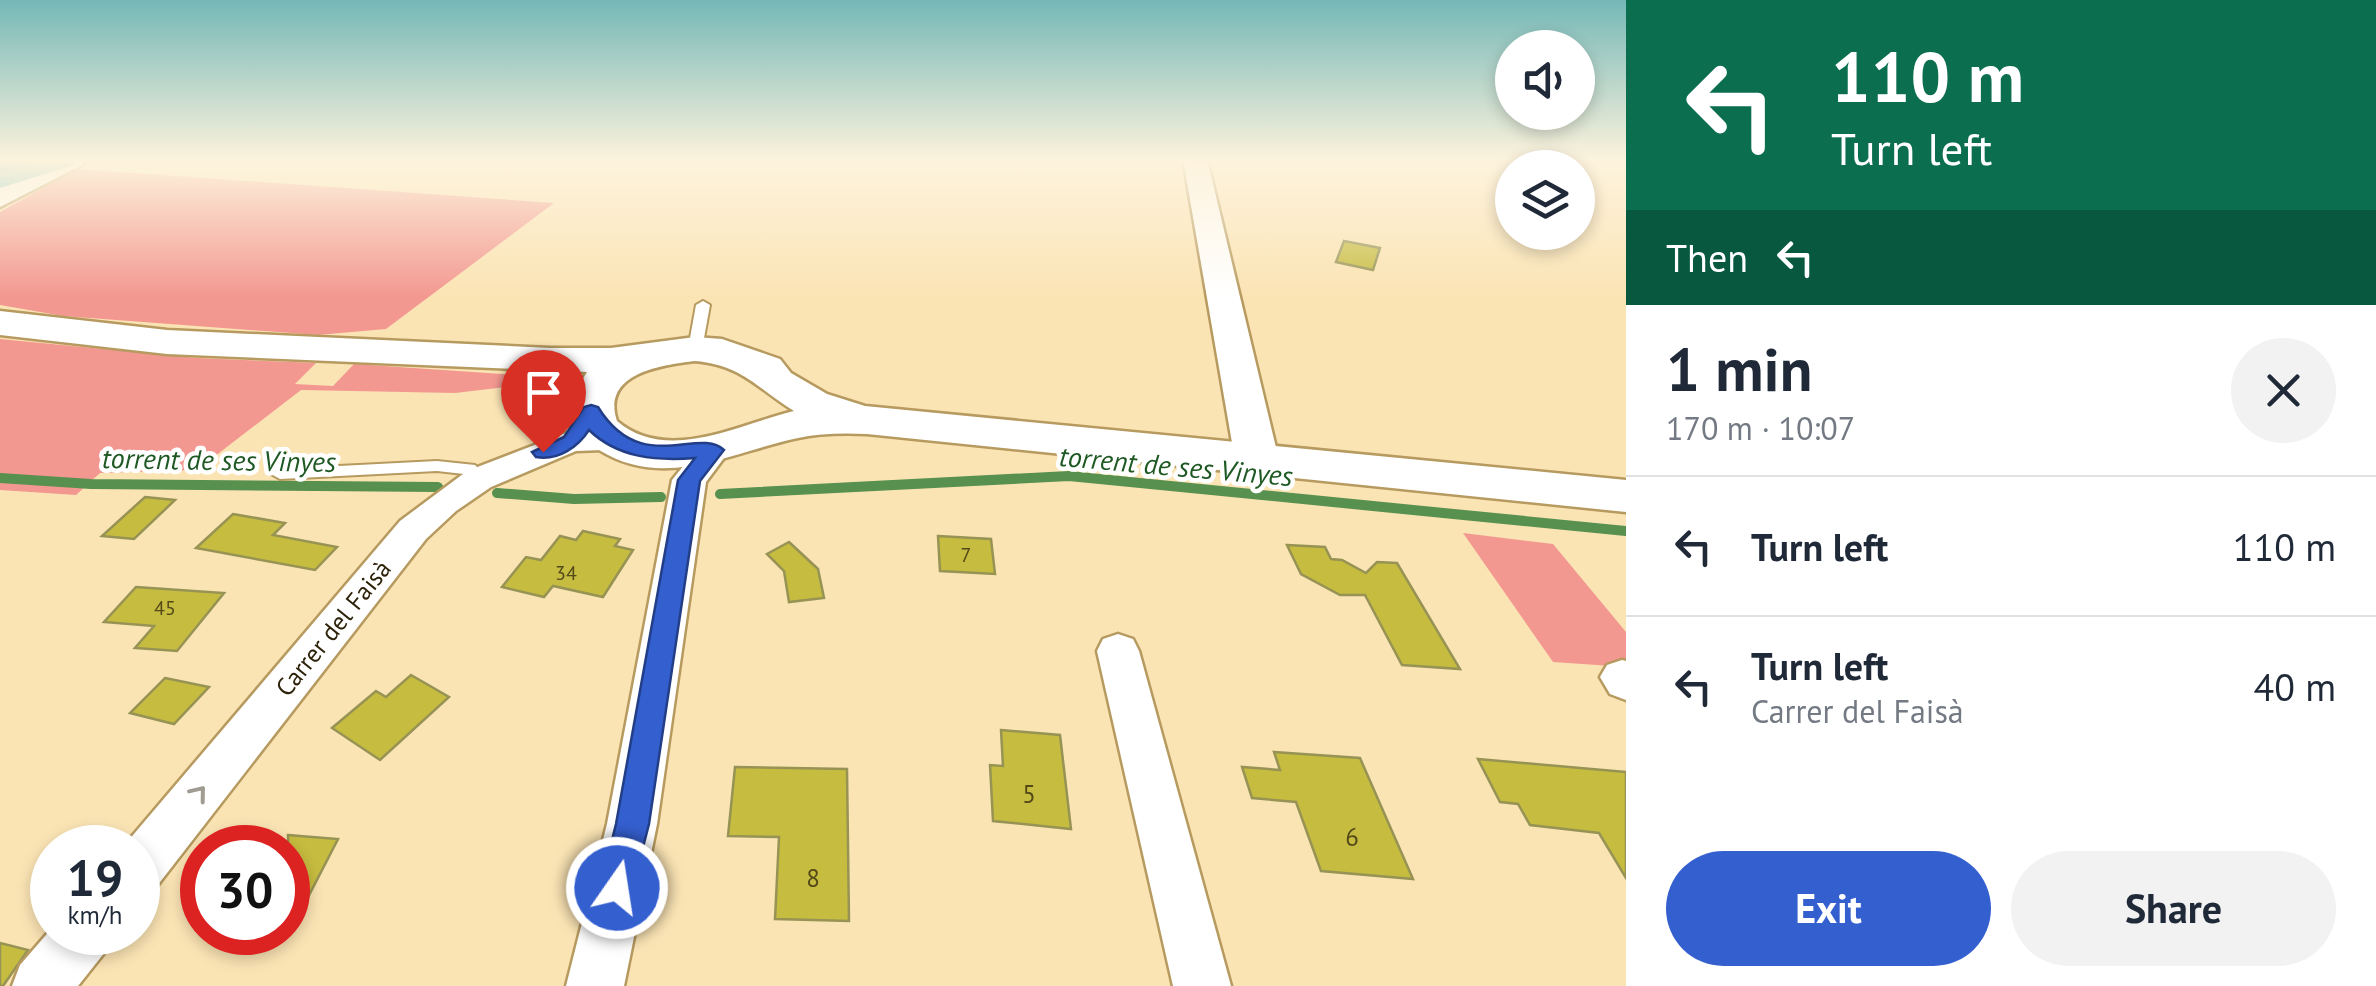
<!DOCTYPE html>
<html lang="en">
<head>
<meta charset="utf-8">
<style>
  body { margin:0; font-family:"PT Sans",sans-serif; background:#f2f2f3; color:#1f2937; height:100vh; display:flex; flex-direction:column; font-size:38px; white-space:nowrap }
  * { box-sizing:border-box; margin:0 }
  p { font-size:32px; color:#747a83 }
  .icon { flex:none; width:55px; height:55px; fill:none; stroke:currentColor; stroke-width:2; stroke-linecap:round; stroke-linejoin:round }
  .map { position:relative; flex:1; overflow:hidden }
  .side { display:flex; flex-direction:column; background:#fff; width:750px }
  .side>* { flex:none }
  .banner { background:#0b6e4f; color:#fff; overflow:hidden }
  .tools { position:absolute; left:1495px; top:30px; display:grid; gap:20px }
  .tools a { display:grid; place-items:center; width:100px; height:100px; border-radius:50%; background:#fff; box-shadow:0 5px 15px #0003; font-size:50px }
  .speed { position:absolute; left:30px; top:825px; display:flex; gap:20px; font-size:50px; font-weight:700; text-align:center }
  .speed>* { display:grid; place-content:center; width:130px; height:130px; border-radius:50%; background:#fff; box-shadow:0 5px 15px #0003; line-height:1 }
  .speed small { font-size:25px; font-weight:400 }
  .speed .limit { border:15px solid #d22; background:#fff; color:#111 }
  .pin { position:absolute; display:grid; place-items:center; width:85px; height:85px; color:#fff; margin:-102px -42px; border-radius:50% 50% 50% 0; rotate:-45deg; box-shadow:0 0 10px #0007 }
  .pin .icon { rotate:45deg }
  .me { position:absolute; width:110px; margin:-55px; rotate:13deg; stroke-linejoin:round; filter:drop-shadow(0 0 8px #0008) }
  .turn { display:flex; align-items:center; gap:35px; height:210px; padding:0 40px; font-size:45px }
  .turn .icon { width:130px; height:130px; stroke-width:2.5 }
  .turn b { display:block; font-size:70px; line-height:85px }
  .then { display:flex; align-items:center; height:95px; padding:0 40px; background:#0003; gap:20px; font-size:38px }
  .round { display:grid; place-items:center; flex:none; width:105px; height:105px; border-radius:52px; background:#f2f2f3 }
  .overview { display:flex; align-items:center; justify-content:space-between; height:170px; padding:0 40px }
  h1 { font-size:60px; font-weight:700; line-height:75px }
  .action { display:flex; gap:20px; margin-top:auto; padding:20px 40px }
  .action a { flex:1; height:115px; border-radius:60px; background:#345fcf; color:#fff; font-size:40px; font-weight:700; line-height:115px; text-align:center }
  .action a+a { background:#f2f2f3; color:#1f2937 }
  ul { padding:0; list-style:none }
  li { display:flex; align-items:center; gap:30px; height:140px; padding:0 40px; border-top:2px solid #e0e1e3 }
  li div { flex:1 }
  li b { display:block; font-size:38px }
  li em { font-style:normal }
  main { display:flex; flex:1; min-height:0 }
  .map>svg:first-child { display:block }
</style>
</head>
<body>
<main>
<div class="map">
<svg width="1626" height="986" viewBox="0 0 1626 986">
  <rect width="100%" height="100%" fill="#fbe4b4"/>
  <g fill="#f39891">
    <path d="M77,169L554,203L386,329L318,335L63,316L0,305V212Z"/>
    <path d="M0,339L197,358L316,363L295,384L333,386L354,364L516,375L506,387L455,393L301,390L197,470L100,473L76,495L0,490Z"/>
    <path d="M1463,533L1553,544L1626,632V667L1553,662Z"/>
  </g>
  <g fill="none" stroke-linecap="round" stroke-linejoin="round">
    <g stroke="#57904f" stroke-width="10">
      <path d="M0,478L91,484L438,487"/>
      <path d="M497,493L574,499L661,497"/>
      <path d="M720,494L1069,476L1626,531"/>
    </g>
  </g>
  <g fill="#c6bc40" stroke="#979354" stroke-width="2.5">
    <path d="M1344,241L1380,248L1373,270L1336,262Z"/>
    <path d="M145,497L175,500L134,539L102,536Z"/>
    <path d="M233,514L285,523L273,535L337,547L315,570L196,548Z"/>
    <path d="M583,531L620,539L615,546L633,550L603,597L553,586L544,597L502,587L526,557L541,560L560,536L576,540Z"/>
    <path d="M938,536L991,539L995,574L940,571Z"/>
    <path d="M789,542L818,569L824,598L789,602L784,571L767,554Z"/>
    <path d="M1287,545L1325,547L1331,559L1342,560L1366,573L1377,562L1397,563L1460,669L1402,665L1365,595H1340L1301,574Z"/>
    <path d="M136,587L224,593L177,651L135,648L154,626L104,622Z"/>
    <path d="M411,675L449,697L380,760L332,728L376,691L386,697Z"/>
    <path d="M165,678L209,687L174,724L130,713Z"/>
    <path d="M1001,730L1060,735L1071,829L993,821L990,765L1003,766Z"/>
    <path d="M1274,752L1360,758L1413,879L1321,871L1296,802L1252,798L1242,767L1280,770Z"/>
    <path d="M1478,759L1626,772V878L1599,833L1530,825L1518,804L1500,802Z"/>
    <path d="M735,767L847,769L849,921L775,919L779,837L728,836Z"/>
    <path d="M288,835L338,839L288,936Z"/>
    <path d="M0,943L28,950L3,986H0Z"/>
  </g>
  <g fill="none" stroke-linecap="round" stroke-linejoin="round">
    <g stroke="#b69a5f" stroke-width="4">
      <g id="service">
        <path d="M703,301L710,305L702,349L695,353L688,349L696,305Z"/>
        <path d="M437,461L475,465L488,479L479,484L473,483L464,474L437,471L280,479L271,474L280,469Z"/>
      </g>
    </g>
    <g stroke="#b69a5f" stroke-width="5">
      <g id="minor">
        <path d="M571,431L630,435L634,442L630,449L576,451L491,487L456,511L426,539L157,886L138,893V848H122L400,521L467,471Z"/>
        <path d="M714,440L726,443L730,450L706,482L657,824L624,986H566L607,824L672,480L702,443Z"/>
        <path d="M1118,634L1133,639L1139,651L1231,986H1173L1097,651L1103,639Z"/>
        <path d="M1622,660L1626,661V700L1610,694L1600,677L1607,665Z"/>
        <path d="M52,928V932H113L105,952L78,986H12L20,965Z"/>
      </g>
    </g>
    <g stroke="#b69a5f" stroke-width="5">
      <path id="tertiary" d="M1183,159H1207L1279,460L1272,469L1257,473L1242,469L1235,460Z"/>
    </g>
    <g stroke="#b69a5f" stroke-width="5">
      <g id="secondary">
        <path d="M52,159H86L82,165L0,207V186Z"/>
        <path d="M0,311L167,330L550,348H611L695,337L722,339L780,359L791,373L827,394L865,406L1626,480V512L867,434C844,433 821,433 798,438C731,452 665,491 599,450C581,439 568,422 570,400L587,372L167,354L0,335ZM695,361C742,365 757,388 794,411C739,424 667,464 617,421C601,373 662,365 695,361Z"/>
      </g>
    </g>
    <g stroke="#fff" stroke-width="5">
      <path id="primary" d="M31,159H78L74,165L0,188V168Z"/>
    </g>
    <g stroke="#fff" stroke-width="5">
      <path id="trunk" d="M0,159H37L33,165L0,172Z"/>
    </g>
    <use href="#service" fill="#fff" fill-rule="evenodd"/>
    <use href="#minor" fill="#fff" fill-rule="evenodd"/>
    <use href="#tertiary" fill="#fff" fill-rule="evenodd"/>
    <use href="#secondary" fill="#fff" fill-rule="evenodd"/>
    <use href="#primary" fill="#70c5cd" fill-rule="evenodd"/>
    <use href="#trunk" fill="#40b2bc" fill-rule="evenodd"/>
  </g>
  <defs><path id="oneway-chevron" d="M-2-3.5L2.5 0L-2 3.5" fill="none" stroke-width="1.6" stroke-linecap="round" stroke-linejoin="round" transform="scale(2.5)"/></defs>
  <use stroke="#a19c91" href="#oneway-chevron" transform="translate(199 793) rotate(-51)"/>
  <linearGradient id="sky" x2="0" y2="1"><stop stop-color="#75b8b7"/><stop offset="0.54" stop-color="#fdf3dd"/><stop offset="1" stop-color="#fdf3dd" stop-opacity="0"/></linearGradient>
  <rect width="1626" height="297" fill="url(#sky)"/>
  <path fill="#345fcf" stroke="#223e87" stroke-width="2.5" d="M591,405L598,407C641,477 698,426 724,450L700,481L649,824L629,901L617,906L605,901L600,888L616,824L678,480L695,458C656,461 618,458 589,430C578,447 558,461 536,457L532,452L564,437L584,407Z"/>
  <g text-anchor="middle" stroke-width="9" stroke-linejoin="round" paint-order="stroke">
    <g font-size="20" fill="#544918">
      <text x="966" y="562">7</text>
      <text x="566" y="580">34</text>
      <text x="165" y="615">45</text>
    </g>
    <g font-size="25" fill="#2e230a" stroke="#fff">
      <text transform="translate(333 628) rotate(-51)" y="9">Carrer del Faisà</text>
    </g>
    <g font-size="25" fill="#544918">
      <text x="1029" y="803">5</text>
      <text x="1352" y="846">6</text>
      <text x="813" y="887">8</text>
    </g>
    <g font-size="28" font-style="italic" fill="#1e5823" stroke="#fff">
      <text transform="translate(219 460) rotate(1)" y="10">torrent de ses Vinyes</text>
      <text transform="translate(1176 466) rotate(5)" y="10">torrent de ses Vinyes</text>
    </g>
  </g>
</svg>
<div class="tools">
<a><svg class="icon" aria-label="sound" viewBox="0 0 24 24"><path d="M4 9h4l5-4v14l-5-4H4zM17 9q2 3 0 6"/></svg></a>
<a><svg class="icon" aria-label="layers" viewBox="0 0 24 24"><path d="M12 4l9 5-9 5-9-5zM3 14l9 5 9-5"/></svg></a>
</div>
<div class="speed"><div>19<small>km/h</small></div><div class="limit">30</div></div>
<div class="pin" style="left:543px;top:452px;background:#d93025"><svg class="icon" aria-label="arrive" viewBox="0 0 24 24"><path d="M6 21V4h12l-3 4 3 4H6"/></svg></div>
<svg class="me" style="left:617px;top:888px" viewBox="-20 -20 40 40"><circle r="17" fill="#345fcf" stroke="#fff" stroke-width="3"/><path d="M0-11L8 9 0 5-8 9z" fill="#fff"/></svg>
</div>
<section class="side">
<div class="banner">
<div class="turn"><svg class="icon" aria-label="left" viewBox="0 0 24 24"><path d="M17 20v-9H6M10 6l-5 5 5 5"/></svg><div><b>110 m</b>Turn left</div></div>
<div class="then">Then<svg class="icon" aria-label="left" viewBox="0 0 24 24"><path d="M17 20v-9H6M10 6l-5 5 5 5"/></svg></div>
</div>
<div class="overview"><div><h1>1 min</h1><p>170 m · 10:07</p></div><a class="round"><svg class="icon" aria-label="close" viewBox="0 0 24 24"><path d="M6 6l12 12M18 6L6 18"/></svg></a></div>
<ul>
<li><svg class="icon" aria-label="left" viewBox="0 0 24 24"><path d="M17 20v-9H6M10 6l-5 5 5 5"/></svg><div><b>Turn left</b></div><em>110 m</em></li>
<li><svg class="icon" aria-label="left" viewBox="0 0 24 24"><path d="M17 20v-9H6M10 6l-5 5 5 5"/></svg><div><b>Turn left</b><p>Carrer del Faisà</p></div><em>40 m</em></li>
</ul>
<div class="action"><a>Exit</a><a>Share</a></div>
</section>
</main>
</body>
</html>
